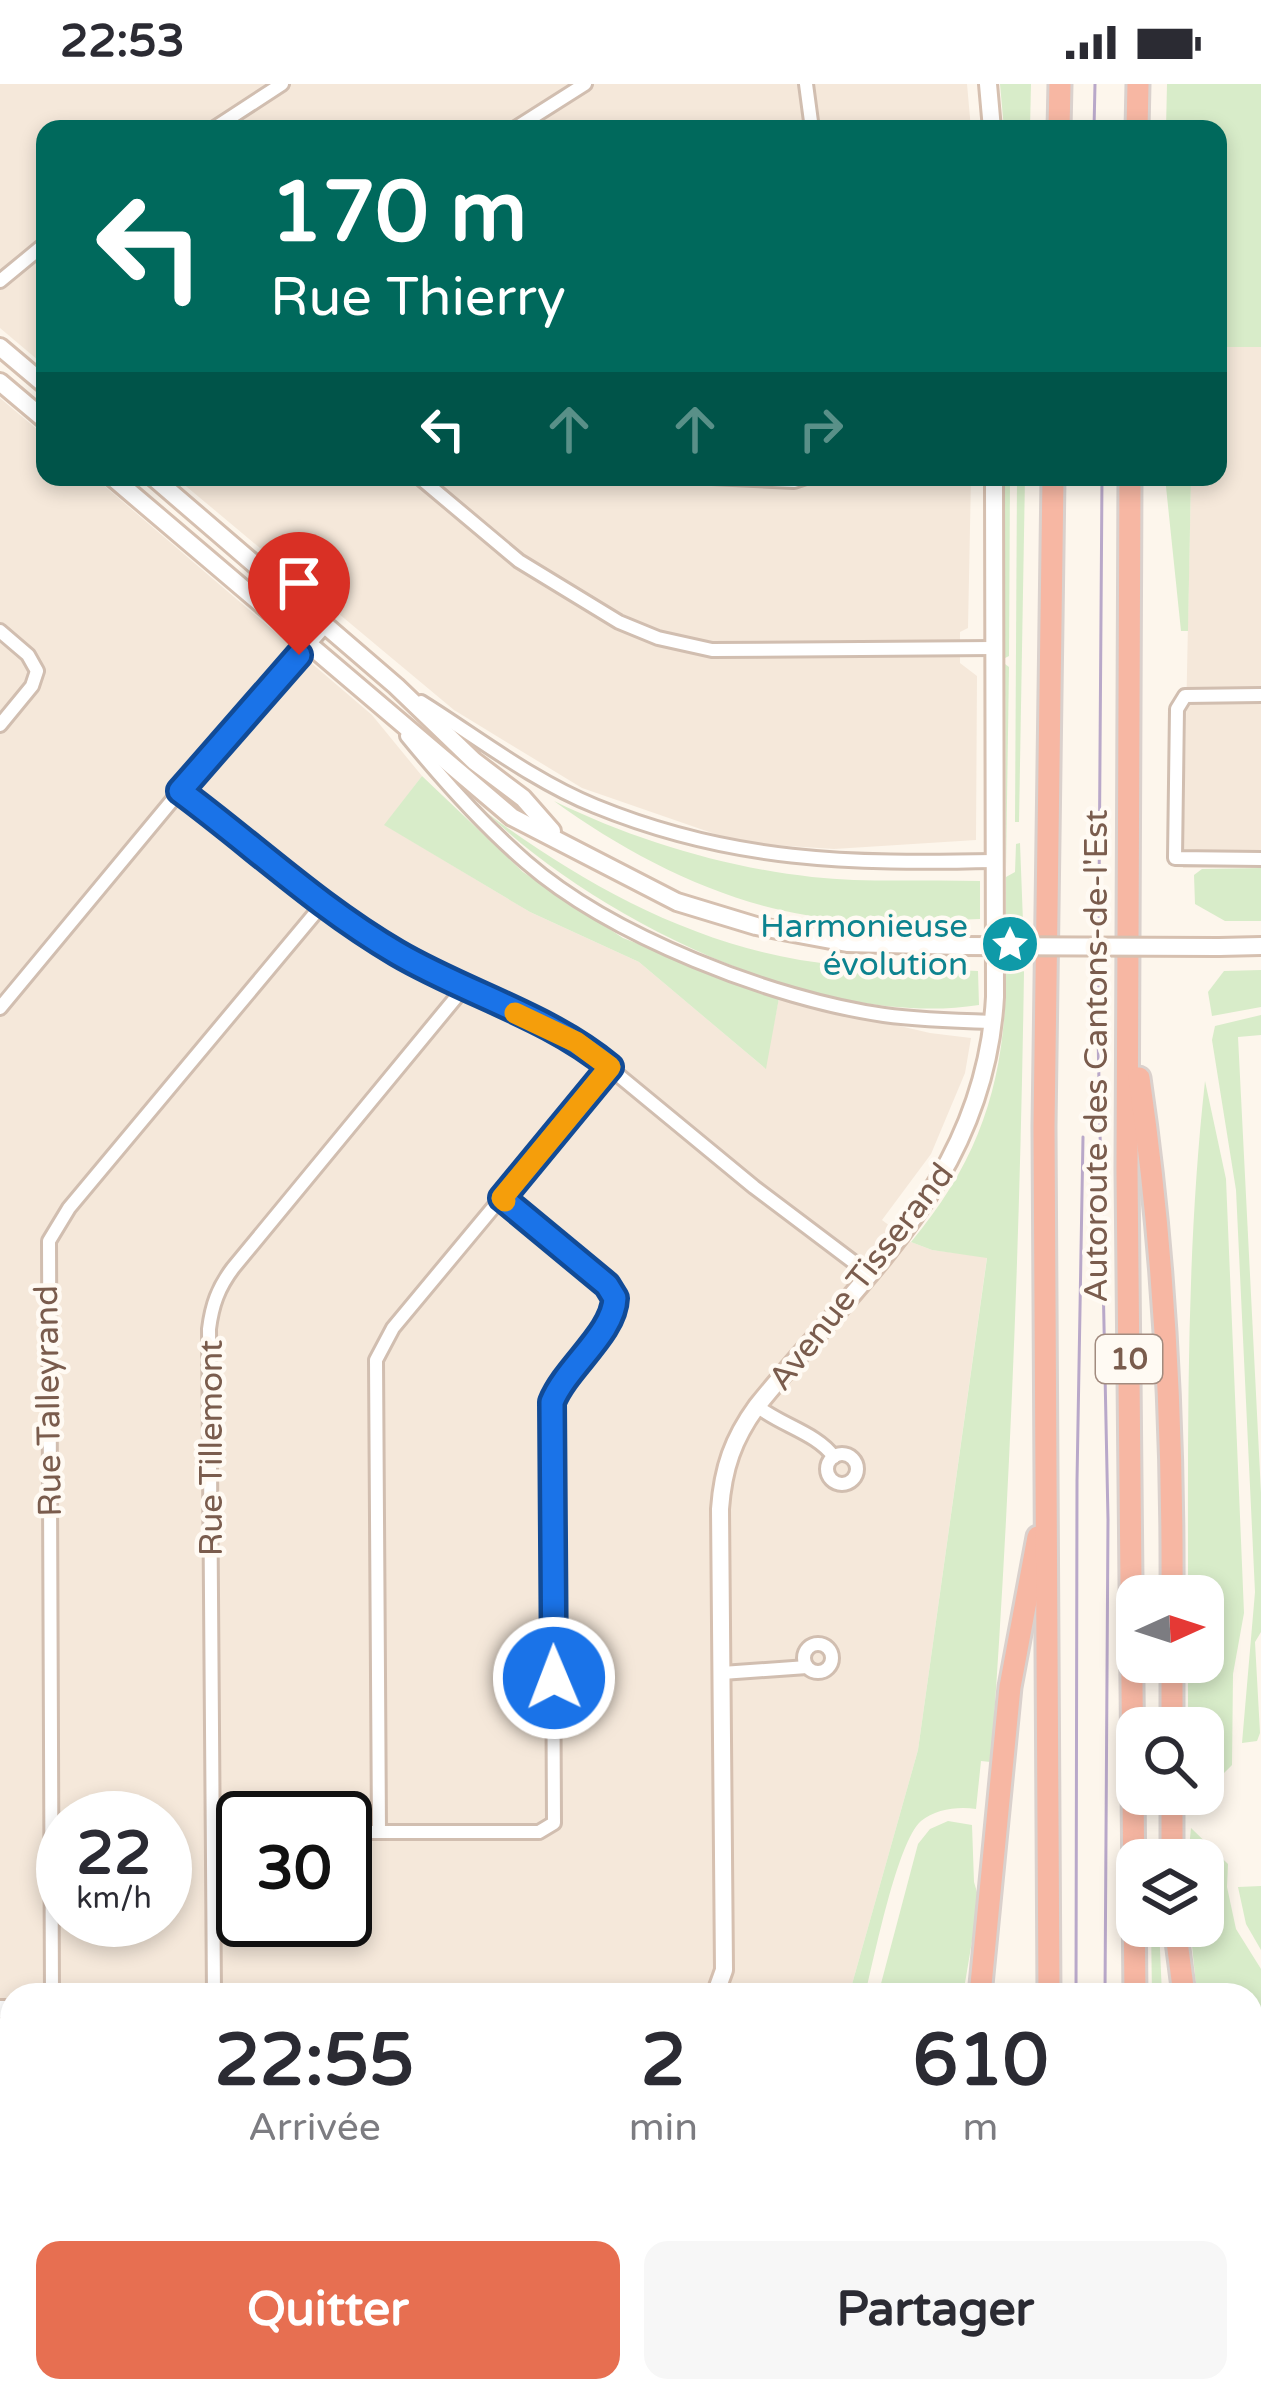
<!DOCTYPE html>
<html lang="fr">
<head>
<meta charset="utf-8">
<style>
  body { margin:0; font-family:"Varela Round",sans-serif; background:#f7f7f7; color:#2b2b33; height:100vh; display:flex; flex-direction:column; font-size:45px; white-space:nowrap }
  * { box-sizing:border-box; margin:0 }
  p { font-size:39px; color:#7c7c81 }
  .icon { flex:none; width:66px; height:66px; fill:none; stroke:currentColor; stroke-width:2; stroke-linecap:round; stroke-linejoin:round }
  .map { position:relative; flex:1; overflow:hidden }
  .panel { position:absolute; left:0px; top:1899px; width:1263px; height:420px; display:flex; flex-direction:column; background:#fff; border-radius:36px 36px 0 0; box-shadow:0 6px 18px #0003 }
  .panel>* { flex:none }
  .guide { position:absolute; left:36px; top:36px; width:1191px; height:366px; border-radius:24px; box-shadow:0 6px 18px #0003; background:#00695c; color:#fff; overflow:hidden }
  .needle { width:78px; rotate:87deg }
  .fabs { position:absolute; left:1116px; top:1491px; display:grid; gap:24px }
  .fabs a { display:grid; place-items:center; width:108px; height:108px; border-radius:24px; background:#fff; box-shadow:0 6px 18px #0003; font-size:60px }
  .speed { position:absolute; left:36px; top:1707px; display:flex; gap:24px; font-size:60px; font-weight:700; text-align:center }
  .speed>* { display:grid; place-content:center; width:156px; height:156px; border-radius:50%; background:#fff; box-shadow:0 6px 18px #0003; line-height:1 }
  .speed small { font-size:30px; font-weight:400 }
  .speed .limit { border:6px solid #111; border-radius:18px; background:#fff; color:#111 }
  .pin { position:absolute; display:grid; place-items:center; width:102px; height:102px; color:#fff; margin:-123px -51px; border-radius:50% 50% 50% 0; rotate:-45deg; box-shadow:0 0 12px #0007 }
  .pin .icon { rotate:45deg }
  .me { position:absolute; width:132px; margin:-66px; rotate:359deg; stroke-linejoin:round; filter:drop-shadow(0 0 9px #0008) }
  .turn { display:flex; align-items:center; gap:42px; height:252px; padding:0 36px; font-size:54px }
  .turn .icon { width:156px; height:156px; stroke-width:2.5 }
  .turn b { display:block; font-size:84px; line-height:102px }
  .lanes { display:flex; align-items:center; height:114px; padding:0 36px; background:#0003; justify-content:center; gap:60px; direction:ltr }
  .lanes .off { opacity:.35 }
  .eta { display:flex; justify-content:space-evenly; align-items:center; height:204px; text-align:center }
  .eta b { font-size:72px; font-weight:700; line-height:84px }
  .primary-button { display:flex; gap:24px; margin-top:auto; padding:24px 36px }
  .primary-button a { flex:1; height:138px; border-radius:24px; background:#e76f51; color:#fff; font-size:48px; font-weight:700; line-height:138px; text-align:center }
  .primary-button a+a { background:#f7f7f7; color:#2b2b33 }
  .status { display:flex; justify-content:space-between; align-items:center; height:84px; padding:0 60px; background:#fff; direction:ltr }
  .status svg { height:33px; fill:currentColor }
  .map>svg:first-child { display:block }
</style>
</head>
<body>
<div class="status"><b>22:53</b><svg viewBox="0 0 49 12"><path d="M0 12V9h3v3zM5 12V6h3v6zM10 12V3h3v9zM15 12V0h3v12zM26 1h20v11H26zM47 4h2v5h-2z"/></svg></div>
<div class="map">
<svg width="1261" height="2319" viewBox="0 0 1261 2319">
  <rect width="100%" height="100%" fill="#fdf6ec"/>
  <g fill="#f5e8da" fill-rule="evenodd">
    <path d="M0,0H967L971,45H45V282L0,244Z"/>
    <path d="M1218,263H1261V783L1183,784L1191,393H1218Z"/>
    <path d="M0,314L45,352V393H94L372,631L422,692L385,741L530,828L639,878L765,984L779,914L930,949L971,954L965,989L931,1070L882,1136L911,1158L932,1166L987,1173L918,1666L849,1911H12V1949H0ZM63,1734H165V1836H63ZM243,1734H345V1836H243Z"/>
    <path d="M175,393H971L968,544L960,548V579L977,592L976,756L834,765L741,759L582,704L454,626Z"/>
  </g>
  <path fill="#fde8e0" d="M0,1949H12V2307H569V2319H0Z"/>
  <g fill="#d8ecc9">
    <path d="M1000,0H1031L1030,45H1004Z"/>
    <path d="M1167,0H1261V263H1218V45H1166Z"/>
    <path d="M1005,393H1010L1009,572L1005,574Z"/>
    <path d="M1017,393H1025L1019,738H1015Z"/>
    <path d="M1165,393H1191L1188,547H1181Z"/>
    <path d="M1005,580L1009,583L1006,785Z"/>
    <path d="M422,692L523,788L623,854L779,914L766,985L639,878L530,828L384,741Z"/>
    <path d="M554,717C634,756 723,783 812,793C867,799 924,795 980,797V835C937,836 893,839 850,836C742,830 640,779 554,717Z"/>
    <path d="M487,729C591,806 708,869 839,881C885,886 932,885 978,887L979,921C821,946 598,837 487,729Z"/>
    <path d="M1020,759L1023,838H1006V793L1015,788L1016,760Z"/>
    <path d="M1261,784V837H1225L1195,820L1194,791L1202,785Z"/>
    <path d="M1006,884H1022L1024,888C1020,1152 1010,1414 991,1678L981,1677L976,1725C959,1722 935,1725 921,1737C897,1758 874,1875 865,1911H849L918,1666L987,1174L932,1166L911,1158C982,1073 1006,994 1006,884Z"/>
    <path d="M1261,886V923L1212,932L1208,908L1224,887Z"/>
    <path d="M1261,931V951L1238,953L1261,1409V1548L1255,1558L1260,1649L1257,1657L1242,1659L1255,1508L1236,1106L1212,956L1215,942Z"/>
    <path d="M1205,997L1226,1095L1244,1529L1233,1590L1232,1681L1203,1710V1644H1188V1578H1203V1512H1188C1188,1339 1186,1169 1205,997Z"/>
    <path d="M948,1737L972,1741L974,1798L979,1815L963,1911H878L918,1760L930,1745Z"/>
    <path d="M1191,1744L1228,1780L1227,1803L1236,1845L1261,1885V2073L1251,2059V1911H1197L1190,1842H1203V1776H1188Z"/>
    <path d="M1261,1802V1866L1246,1840L1238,1803Z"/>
    <path d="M1151,1842H1159L1162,1911H1152Z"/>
    <path d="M1251,2091L1261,2103V2162L1254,2221L1261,2263V2293L1251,2301Z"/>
    <path d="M567,2307H710L696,2319H567Z"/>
    <path d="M832,2307H1003L1005,2319H864Z"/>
  </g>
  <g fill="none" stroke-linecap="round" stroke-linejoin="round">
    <g stroke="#d1beb0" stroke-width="18">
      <g id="street">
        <path d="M806,0L812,45"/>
        <path d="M213,45L282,0"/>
        <path d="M514,45L585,0"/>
        <path d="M0,197L45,160"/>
        <path d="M419,393L519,477L619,538L658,554L712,566L994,564"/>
        <path d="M712,393L794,397L806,393"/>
        <path d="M0,547L28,571L37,587L32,602L0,641"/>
        <path d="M1261,611L1185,612L1177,625L1175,774L1261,775"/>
        <path d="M421,618C477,653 533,697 595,722C732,778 850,780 995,777"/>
        <path d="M407,652C443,696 482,740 526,778C611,852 772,915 884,931C920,936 958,937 994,938"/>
        <path d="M180,707L322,821L396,869L583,962L754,1103L868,1189"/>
        <path d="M0,924L180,707L326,541"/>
        <path d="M757,1322C780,1341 817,1349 834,1373"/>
        <circle cx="842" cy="1385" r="15"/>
        <circle cx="818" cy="1574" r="14"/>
        <path d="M722,1589L807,1583"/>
        <path d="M345,1748H539L554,1739L552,1318C566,1283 615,1248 615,1213L607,1201L502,1114"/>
        <path d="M379,1748L376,1276L393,1244L610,983"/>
        <path d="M213,1749L243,1748"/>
        <path d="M52,1911L49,1157L69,1124L322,821"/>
        <path d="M214,1911L209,1245C212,1221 218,1204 233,1184L463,905"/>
      </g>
    </g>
    <g stroke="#d6c0b0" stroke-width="22">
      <g id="secondary">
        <path d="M988,0L992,45"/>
        <path d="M0,263L45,301"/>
        <path d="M0,298L45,336"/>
        <path d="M112,393L512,733L677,818L756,842L847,859L962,862"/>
        <path d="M153,393L396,602L474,677L523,714L552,747"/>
        <path d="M1219,863L1261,862"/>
        <path d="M715,1911L724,1886L720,1425C723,1384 733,1355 757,1322C863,1190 985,1094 995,913L994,393"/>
        <path d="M0,1925H12"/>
      </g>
    </g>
    <g stroke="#dad1cd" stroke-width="27">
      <g id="highway">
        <path d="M1059,45L1060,0"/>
        <path d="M1137,45L1138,0"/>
        <path d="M1130,393L1127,1086L1135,1911"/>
        <path d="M1139,994C1164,1164 1173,1340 1172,1512"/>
        <path d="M1172,1644V1578"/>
        <path d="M1172,1710V1776"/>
        <path d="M1175,1842L1184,1911"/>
        <path d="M980,1911L1010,1603L1038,1453"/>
        <path d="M1049,1911L1044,1043L1053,393"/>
        <path d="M1251,2080L1261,2091"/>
        <path d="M787,2307V2319"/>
        <path d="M1014,2307V2319"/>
        <path d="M1052,2307V2319"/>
        <path d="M1139,2307L1140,2319"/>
        <path d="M1205,2307L1207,2319"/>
        <path d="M758,2319L759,2307"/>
      </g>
    </g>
    <use href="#street" stroke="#fff" stroke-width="12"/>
    <use href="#secondary" stroke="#fff" stroke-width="16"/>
    <use href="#highway" stroke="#f7b7a3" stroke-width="21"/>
    <g stroke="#b9a8c9" stroke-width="3">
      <path d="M1094,45L1095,0"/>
      <path d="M1102,393L1098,950L1108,1435L1105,1911"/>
      <path d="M1076,1911L1077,1397L1083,1053"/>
      <path d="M1088,2307L1089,2319"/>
    </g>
    <g stroke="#d6c0b0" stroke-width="22" stroke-linecap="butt">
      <path id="secondary-bridge" d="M962,862L1219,863"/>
    </g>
    <use href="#secondary-bridge" stroke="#fff" stroke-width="16"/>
  </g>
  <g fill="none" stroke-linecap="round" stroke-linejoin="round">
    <g stroke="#114b97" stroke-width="30">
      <path id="route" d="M299,571L180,707C253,761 318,823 397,869C465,909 549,932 610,983L502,1114L607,1201L615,1214C614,1249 566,1283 552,1318L554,1594"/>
    </g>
    <use href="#route" stroke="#1a73e8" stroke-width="21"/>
    <path stroke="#f59e0b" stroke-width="21" d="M505,1117L502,1114L610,983L576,958L515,929"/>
  </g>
  <defs>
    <g id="sight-disc" transform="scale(3)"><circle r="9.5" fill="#0f9aa8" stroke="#fffaf3"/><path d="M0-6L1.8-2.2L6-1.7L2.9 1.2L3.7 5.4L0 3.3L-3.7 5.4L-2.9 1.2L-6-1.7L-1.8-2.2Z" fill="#fff"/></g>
  </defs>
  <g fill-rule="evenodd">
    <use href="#sight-disc" x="1010" y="860"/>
  </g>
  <g text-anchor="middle" stroke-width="9" stroke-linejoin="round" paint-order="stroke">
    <rect fill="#fffaf3" stroke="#a28b7f" stroke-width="3" x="1096" y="1251" width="66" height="48" rx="9"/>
    <g font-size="30" font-weight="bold" fill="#7a5c4d">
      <text x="1129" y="1285">10</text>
    </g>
    <g font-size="33" fill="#0d838f" stroke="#fffaf3" text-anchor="end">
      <text x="968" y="853">Harmonieuse<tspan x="968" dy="38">évolution</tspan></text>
    </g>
    <g font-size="33" fill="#7a5c4d" stroke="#fffaf3">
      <text transform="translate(1095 972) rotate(-90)" y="12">Autoroute des Cantons-de-l'Est</text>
      <text transform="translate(860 1192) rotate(-52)" y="12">Avenue Tisserand</text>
      <text transform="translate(47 1317) rotate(-91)" y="12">Rue Talleyrand</text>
      <text transform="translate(210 1364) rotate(-90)" y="12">Rue Tillemont</text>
    </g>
  </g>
</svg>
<div class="fabs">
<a><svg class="needle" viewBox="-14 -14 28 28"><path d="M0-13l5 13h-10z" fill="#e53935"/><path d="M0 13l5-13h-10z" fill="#7c7c81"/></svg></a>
<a><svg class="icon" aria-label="search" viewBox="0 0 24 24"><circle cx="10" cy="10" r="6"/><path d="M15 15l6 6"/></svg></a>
<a><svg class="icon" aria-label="layers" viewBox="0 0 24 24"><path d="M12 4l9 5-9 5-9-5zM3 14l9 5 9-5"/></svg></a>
</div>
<div class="speed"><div>22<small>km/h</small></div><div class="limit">30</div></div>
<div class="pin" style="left:299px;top:571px;background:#d93025"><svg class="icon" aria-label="arrive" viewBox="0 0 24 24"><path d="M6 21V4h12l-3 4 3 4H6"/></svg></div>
<svg class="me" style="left:554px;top:1594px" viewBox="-20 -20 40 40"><circle r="17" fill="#1a73e8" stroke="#fff" stroke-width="3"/><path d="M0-11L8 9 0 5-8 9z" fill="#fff"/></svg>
<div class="guide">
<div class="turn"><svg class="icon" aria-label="left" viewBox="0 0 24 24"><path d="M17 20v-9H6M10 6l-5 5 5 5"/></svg><div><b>170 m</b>Rue Thierry</div></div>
<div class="lanes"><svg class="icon" aria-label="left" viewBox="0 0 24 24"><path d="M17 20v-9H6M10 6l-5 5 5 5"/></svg><svg class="icon off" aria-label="ahead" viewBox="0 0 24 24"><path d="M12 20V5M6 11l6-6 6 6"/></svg><svg class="icon off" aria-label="ahead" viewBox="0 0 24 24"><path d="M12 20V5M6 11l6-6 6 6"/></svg><svg class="icon off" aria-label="right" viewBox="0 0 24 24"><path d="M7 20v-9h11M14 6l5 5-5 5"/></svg></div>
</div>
<section class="panel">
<div class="eta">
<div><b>22:55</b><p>Arrivée</p></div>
<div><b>2</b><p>min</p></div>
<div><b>610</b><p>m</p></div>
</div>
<div class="primary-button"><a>Quitter</a><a>Partager</a></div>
</section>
</div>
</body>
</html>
